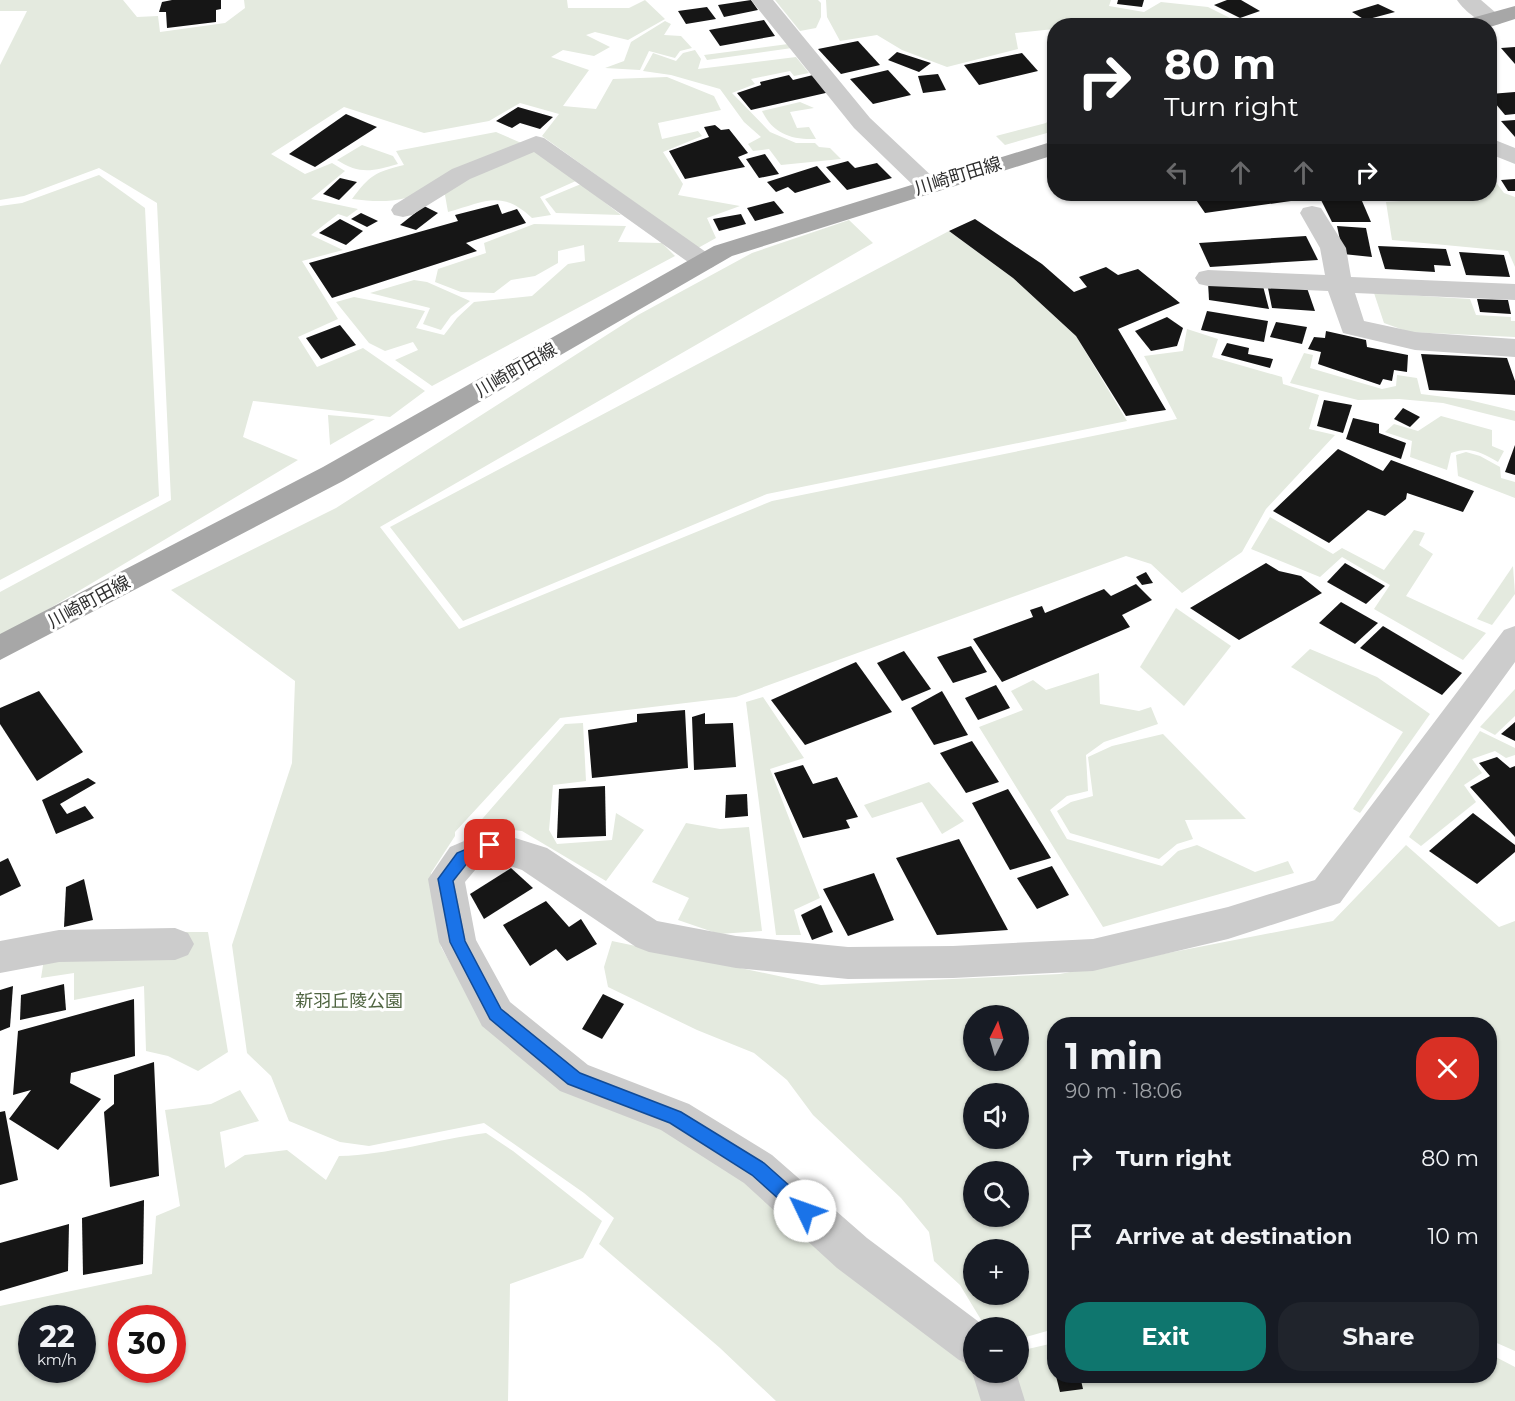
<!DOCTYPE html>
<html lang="en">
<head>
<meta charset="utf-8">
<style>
  body { margin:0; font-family:Montserrat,"Noto Sans JP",sans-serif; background:#20242c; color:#f1f3f6; height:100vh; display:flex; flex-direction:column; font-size:22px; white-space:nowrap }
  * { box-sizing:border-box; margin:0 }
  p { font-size:20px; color:#9ea1a6 }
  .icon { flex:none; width:33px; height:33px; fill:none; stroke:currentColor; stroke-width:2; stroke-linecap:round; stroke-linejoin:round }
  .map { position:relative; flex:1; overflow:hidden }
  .details { position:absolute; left:1047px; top:1017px; width:450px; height:366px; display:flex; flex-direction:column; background:#171b24; border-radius:24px; box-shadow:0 2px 4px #0004 }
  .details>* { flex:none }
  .guide { position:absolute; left:1047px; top:18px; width:450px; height:183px; border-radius:24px; box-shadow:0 2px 4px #0004; background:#202124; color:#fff; overflow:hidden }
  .needle { width:39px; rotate:5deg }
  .controls { position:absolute; left:963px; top:1005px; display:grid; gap:12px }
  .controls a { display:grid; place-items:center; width:66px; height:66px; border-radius:50%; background:#171b24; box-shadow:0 2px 4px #0004; font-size:30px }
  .speed { position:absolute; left:18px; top:1305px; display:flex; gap:12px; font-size:30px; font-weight:700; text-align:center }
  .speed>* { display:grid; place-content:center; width:78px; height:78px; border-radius:50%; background:#171b24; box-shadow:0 2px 4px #0004; line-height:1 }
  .speed small { font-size:15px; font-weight:400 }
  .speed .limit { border:9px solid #d22; background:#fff; color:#111 }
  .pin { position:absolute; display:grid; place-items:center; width:51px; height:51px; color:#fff; margin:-26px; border-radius:12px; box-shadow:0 3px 9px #0006 }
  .me { position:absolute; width:66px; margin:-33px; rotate:312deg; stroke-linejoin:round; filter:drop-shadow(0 0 4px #0008) }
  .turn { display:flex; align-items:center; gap:21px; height:126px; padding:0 18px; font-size:27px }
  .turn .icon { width:78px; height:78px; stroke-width:2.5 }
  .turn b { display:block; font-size:42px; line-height:51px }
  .lanes { display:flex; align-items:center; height:57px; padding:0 18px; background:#0003; justify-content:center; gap:30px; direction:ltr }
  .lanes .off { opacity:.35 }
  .round { display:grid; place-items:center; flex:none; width:63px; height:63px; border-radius:24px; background:#20242c }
  .overview { display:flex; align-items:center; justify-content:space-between; height:102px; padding:0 18px }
  h1 { font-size:36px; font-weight:700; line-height:45px }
  .cta { display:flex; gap:12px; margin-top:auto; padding:12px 18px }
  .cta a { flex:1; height:69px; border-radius:24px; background:#0f766e; color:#fff; font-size:24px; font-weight:700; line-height:69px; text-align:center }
  .cta a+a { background:#20242c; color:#f1f3f6 }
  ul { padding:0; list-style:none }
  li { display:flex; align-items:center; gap:18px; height:78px; padding:0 18px }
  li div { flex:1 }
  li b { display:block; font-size:22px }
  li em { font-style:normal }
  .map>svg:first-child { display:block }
</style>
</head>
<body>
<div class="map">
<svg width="1515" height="1401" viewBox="0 0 1515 1401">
  <rect width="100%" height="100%" fill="#fff"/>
  <g fill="#e4eadf" fill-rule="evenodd">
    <path d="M0,0H123L137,17L158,16L160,32L225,23L245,8L244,0H567L568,8H629L645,0L665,19L628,40L595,32L586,35L610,47L594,56L563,50L551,57L589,70L563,106L596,109L613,79L667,77L714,96L721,110L658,123L662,139L698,131L702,136L663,152L683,184L678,195L740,206L707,218L716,238L698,248L542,136L559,114L520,103L489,121L424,133L344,107L271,154L305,174L332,163L345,171L311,199L358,209L347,217L338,214L311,235L343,250L302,261L338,319L298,337L317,367L363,348L425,391L390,417L253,401L243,437L298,460L0,638V592L171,500L157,203L99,168L24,196L0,200V65L27,11H0Z"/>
    <path d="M775,0H818L821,3V17L816,28L800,31Z"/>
    <path d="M826,0H1111L1109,6L1144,12L1161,2L1208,7L1244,25L1054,26V29L1015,33L1018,49L947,67L902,50L877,35L840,41L827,17Z"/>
    <path d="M665,21L671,24L664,35L681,36L692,48L680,51L675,58L649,51L640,70L605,68L624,61L631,42Z"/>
    <path d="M788,44L792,48L707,60L704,55Z"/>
    <path d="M695,50L701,59L698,69L796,57L809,73L794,76L790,71L751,79L755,84L732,93L770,132L796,143H815L819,147L830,148L841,159L781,165L769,149L753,151L748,144L761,137L744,122L720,89L671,75L643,71L653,53L676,61L683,53Z"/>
    <path d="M800,102L814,108L790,112L797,128L809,127L816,139C792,140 773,134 762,111Z"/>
    <path d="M1050,119H1054V131L1005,145L996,136L1046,123Z"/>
    <path d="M496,132L533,148L578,180L540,197L551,215L532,218C501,189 485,202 448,212L445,195L432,189C403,202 383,203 352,199C370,175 375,172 404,165L396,151Z"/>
    <path d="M362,145L393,156L398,164C373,171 360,175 337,160Z"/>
    <path d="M99,175L145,208L159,496L0,580V206L22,203Z"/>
    <path d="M1490,181H1495L1504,193L1515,197V267L1508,251L1392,240L1386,202L1446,198L1448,194H1490Z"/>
    <path d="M581,184L621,215L556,213L545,199Z"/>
    <path d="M849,220L873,243L380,527L459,629L772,501L1177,419L1144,356L1183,351L1187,329L1218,339L1212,357L1282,377L1283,384L1319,395L1309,429L1335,435L1266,509L1242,552L1182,593L1151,564L1126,556L736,697L560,718L455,832V836L431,873L441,947L483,1021L687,1136L973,1362L974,1372H1018L1019,1351L1054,1343V1376H1490V1354L1515,1367V1401H776L720,1348L599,1244L614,1218L584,1193L484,1123L369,1146L340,1142L289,1121L271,1076L247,1053L232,945L292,763L295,681L171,590L336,508L638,315L752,253Z"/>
    <path d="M534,224L626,226L618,242L662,243L675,256L432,386L395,360L418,350L413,342L385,351L369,343L336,302L354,297L425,311L416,328L444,335L457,318L474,302L532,296L568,264L585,261L584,245L558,251V263L535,276L511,280L494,293L461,292L435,282L438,269L486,253L484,243Z"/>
    <path d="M949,231L1013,278L1076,336L1127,421L767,494L463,621L390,527Z"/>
    <path d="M414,280L427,282L470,301L451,316L441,330L423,324L430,308L370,293Z"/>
    <path d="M1374,293L1470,299L1476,315L1511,317V321H1515V337L1409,332L1384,323Z"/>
    <path d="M1304,353L1313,355L1310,368L1382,389L1396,386L1397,375L1417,378L1421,394L1469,400L1515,411V421L1443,403L1399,399L1358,400L1290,383Z"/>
    <path d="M328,415L375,419L330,445Z"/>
    <path d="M1441,416L1492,430V446L1504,451L1498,462C1481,452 1470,446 1451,453L1447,470L1410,457L1412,441L1385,432L1394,424L1418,431Z"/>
    <path d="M1466,452L1480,456L1500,467L1501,478L1515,482V498L1458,476L1456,455Z"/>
    <path d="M1270,517L1333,554L1342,548L1384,570L1414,530L1425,533L1419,545L1433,554L1406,596L1486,633L1463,660L1374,609L1390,585L1342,557L1320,577L1251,549Z"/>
    <path d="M1513,566L1515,594L1492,625L1477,619Z"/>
    <path d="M1176,608L1231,646L1184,706L1140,667Z"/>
    <path d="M1310,649L1377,677L1430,714L1360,813L1353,809L1403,732L1291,667Z"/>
    <path d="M1099,673L1100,704L1139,711L1151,707L1158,724L1104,742L1086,755L1088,791L1067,796L1050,810L1067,839L1162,866L1178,851L1197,845L1255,872L1288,861L1294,873L1103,927L979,727L1023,710L1011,691L1033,680L1046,690Z"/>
    <path d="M1515,689V716L1495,735L1480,727Z"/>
    <path d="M763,697L804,758L770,769L820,898L794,910L801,935H776L746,702Z"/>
    <path d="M583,723L586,781L553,785L549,830L557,844L612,840L616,813L644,830L606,881L522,831L496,828L463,841L565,724Z"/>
    <path d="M1480,731L1515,748V755L1506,758L1495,751L1472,759L1482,773L1464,785L1476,802L1421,846L1409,837Z"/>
    <path d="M1163,734L1246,819L1185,820L1193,839L1177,844L1159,859L1070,833L1057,811L1071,802L1093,796L1088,757L1112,746Z"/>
    <path d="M929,782L964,821L942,834L922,802L872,818L864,805Z"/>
    <path d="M686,823L720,829L749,827L762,931L719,934L678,920L689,898L652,882Z"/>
    <path d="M1406,845L1499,927L1515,921V1351L1490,1340V1024H1054V1329L1019,1339L1018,1328L989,1327L983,1323L960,1285L934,1261L929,1232L901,1198L813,1115L787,1080L754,1053L697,1030L608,987L604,967L612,941L821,985L1060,974L1333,921ZM974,1016H1018V1060H974ZM974,1094H1018V1138H974ZM974,1172H1018V1216H974ZM974,1250H1018V1294H974Z"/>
    <path d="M118,932H208L228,1052L198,1071L168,1056L146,1051L144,986L74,1000V973L41,978L44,959Z"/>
    <path d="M240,1090L259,1121L220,1132L225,1168L245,1155L287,1150L326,1180L339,1156C389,1155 437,1139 486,1133L513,1151L602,1221L583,1258L510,1284L508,1401H0V1306L152,1274L156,1216L180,1206L165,1110L211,1104ZM32,1318H82V1370H32ZM122,1318H172V1370H122Z"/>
  </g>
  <g fill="#161616">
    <path d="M172,0H221V9L216,10V22L167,28L166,12H159L162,2Z"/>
    <path d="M751,0L758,10L724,17L718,5Z"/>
    <path d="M1118,0H1144L1142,7L1117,4Z"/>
    <path d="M1227,0H1241L1260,11L1240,18L1214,5Z"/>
    <path d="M1378,4L1395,12L1365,20L1352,12Z"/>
    <path d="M707,7L716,19L686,24L678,11Z"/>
    <path d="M764,20L775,36L720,46L709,30Z"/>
    <path d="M858,41L880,65L841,74L818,49Z"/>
    <path d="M1515,47V64L1501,48Z"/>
    <path d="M897,52L931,63L919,72L888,60Z"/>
    <path d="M1022,53L1038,71L979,85L964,65Z"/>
    <path d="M888,70L911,95L873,104L850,79Z"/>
    <path d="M938,74L946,90L923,93L918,76Z"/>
    <path d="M789,75L793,80L813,75L830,92L751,110L737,93L761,85L760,82Z"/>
    <path d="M1515,92V114L1505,115L1490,97V94Z"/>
    <path d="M518,107L553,117L540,129L520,123L512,128L496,121Z"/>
    <path d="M346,114L377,127L315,167L289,154Z"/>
    <path d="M1515,120V137L1501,121Z"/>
    <path d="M715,125L721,130L729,129L748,153L738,157L745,167L685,179L669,151L709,137L704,127Z"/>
    <path d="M765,154L779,174L759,178L746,159Z"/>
    <path d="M848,161L855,168L877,163L892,178L847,190L826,167Z"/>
    <path d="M817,166L831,182L795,193L788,187L776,192L767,182Z"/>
    <path d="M340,178L357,182L339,200L323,194Z"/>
    <path d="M1515,179V191H1508L1501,180Z"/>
    <path d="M1192,194H1309L1312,198L1205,213Z"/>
    <path d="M1318,194H1359L1371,222H1332Z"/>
    <path d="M774,201L784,213L755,221L747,208Z"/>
    <path d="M498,204L502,214L517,209L526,223L466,243L477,251L332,298L309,263L458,221L455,215Z"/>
    <path d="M424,206L438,213L416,230L400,225Z"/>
    <path d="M361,213L378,221L367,227L351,219Z"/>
    <path d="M741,214L746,224L719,231L713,219Z"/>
    <path d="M340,219L363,231L346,245L319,233Z"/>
    <path d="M975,219L1042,264L1074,292L1087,287L1079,277L1106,267L1118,275L1138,269L1180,303L1118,329L1166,410L1126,416L1076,336L1013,278L949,231Z"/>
    <path d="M1337,226L1366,228L1372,257L1343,254Z"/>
    <path d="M1306,236L1318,260L1210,267L1199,243Z"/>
    <path d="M1378,246L1446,249L1451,266L1434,265L1435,272L1385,269Z"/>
    <path d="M1459,252L1504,255L1510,277L1466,275Z"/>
    <path d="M1208,282L1263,286L1269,309L1209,300Z"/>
    <path d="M1268,288H1307L1315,311L1272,308Z"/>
    <path d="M1477,299L1508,300L1511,314L1480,312Z"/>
    <path d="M1207,311L1268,321L1264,342L1201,330Z"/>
    <path d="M1167,317L1183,328L1177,346L1151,351L1135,331Z"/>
    <path d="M1276,322L1307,327L1302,344L1270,337Z"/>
    <path d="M340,325L356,345L321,359L306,338Z"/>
    <path d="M1326,331L1366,340L1367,347L1408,355L1407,372L1394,370L1392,381L1383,379L1380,385L1318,364L1321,352L1308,349L1314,337L1325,338Z"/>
    <path d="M1227,343L1249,348L1248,354L1273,359L1270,368L1221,355Z"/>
    <path d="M1421,354L1507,358L1515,381V395L1429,390Z"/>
    <path d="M1324,400L1352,405L1343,433L1317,426Z"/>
    <path d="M1403,408L1420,417L1410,427L1394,419Z"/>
    <path d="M1353,418L1379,424V433L1406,443L1401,459L1346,439Z"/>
    <path d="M1515,445V475L1505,472Z"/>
    <path d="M1338,449L1383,471L1391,460L1474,491L1463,512L1407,493L1406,499L1385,516L1368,510L1329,543L1273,511Z"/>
    <path d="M1266,563L1279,571L1301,576L1322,593L1239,640L1190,608Z"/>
    <path d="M1345,563L1385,586L1366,604L1327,582Z"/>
    <path d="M1146,572L1153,583L1142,585L1136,577Z"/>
    <path d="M1136,584L1152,600L1122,615L1130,627L1002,682L973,639L1033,617L1030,610L1042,606L1045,613L1104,589L1111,596Z"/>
    <path d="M1341,602L1378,623L1355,644L1319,623Z"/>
    <path d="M1383,626L1462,673L1442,695L1360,648Z"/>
    <path d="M971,646L987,672L953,683L937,657Z"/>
    <path d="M904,651L931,689L902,701L877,663Z"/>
    <path d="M856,662L892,712L805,745L771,700Z"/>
    <path d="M996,685L1010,708L978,720L965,698Z"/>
    <path d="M39,691L83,752L37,781L0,724V708Z"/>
    <path d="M942,691L968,735L934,745L911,708Z"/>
    <path d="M685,710L688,768L592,778L588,730L637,722V714Z"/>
    <path d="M705,713V724L733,723L736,767L694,770L692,717Z"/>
    <path d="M1515,722V741L1501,734Z"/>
    <path d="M972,741L999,782L966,793L940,753Z"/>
    <path d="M1497,757L1510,768L1515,766V837L1470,787L1490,776L1479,763Z"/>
    <path d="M803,765L813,784L837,777L858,817L846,820L850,828L803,838L774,773Z"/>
    <path d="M88,778L96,783L60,804L67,814L85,806L94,818L56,834L42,800Z"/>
    <path d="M605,786L606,836L557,838L559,789Z"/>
    <path d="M1008,789L1051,858L1010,870L972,803Z"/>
    <path d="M747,794L748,816L725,818L726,795Z"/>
    <path d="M1473,813L1515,845V852L1477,884L1429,851Z"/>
    <path d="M959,839L1008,930L937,935L896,858Z"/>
    <path d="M8,858L21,886L0,896V862Z"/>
    <path d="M1052,866L1069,895L1037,909L1017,878Z"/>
    <path d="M511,868L533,888L484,919L470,894Z"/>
    <path d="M874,873L894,920L848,936L823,889Z"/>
    <path d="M84,879L93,920L64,927L66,887Z"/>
    <path d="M546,901L569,927L581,919L597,944L567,961L556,949L530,966L503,925Z"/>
    <path d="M821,905L833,932L812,940L801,915Z"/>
    <path d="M64,984L66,1010L20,1020L21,995Z"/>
    <path d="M13,986L10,1027L0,1031V990Z"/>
    <path d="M603,994L624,1004L602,1039L582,1029Z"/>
    <path d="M134,999L135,1056L71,1073L70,1083L101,1099L58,1150L9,1119L31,1090L13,1095L18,1031Z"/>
    <path d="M154,1062L159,1176L110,1187L104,1112L114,1104V1075Z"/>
    <path d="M5,1111L18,1180L0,1185V1112Z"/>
    <path d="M144,1200L143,1264L83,1275L82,1218Z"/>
    <path d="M69,1224L68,1271L0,1291V1243Z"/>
    <path d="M1056,1376H1080L1083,1389L1060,1392Z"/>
  </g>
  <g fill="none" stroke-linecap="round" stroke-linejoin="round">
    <g fill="#ccc" fill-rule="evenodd">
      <path d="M751,0H773L870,118L936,180L939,185L936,190L927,192L918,190L854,128Z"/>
      <path d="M1457,0H1481L1503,19L1500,24C1484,27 1466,13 1457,0Z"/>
      <path d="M536,136L544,138L713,257L717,262L713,267L704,270L695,267L534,152L470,179L412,215L403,217L394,215L391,210L394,205L452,169Z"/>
      <path d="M1490,138L1515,148V164L1490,154Z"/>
      <path d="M1312,206L1321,208L1346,248L1351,277L1515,284V300L1355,293L1364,321L1415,332L1515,339V357L1415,350L1343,333L1328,291L1208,286L1199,284L1195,278L1199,272L1208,270L1325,275L1320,248L1300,213L1303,208Z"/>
      <path d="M1515,626V662L1340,903L1327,907L1228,939L1093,971L953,978L848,979L736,968L649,952L636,947L522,870L492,860L476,869L465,882L476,940L510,1002L588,1065L689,1104L772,1155L867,1238L987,1328H974V1367L959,1360L837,1268L744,1183L661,1130L560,1091L482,1026L439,942L428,879L450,847L490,830L547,848L657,921L736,936L848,947L953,946L1093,939L1228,907L1315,880L1504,630Z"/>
      <path d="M175,928L188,933L194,944L188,955L175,960L59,962L0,973V941L59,930Z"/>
      <path d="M974,1368V1372H1016L1025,1401H981L972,1372Z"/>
    </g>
    <g fill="#a7a7a7" fill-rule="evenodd">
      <path d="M1515,6V19L1490,27L1459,26L1461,21Z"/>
      <path d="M1054,141V155L732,256L343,481L0,660V634L323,467L714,246Z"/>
    </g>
  </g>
  <path fill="#1a73e8" stroke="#114b97" stroke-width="1.5" d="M490,839L497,845L495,850L468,862L453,881L465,941L501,1009L580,1073L681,1112L764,1163L811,1205L814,1211L811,1217L805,1220L799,1217L752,1175L670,1123L568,1084L490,1019L450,942L438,879L457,853Z"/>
  <g text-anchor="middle" stroke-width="6" stroke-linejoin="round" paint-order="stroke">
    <g font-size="18" fill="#2f2f2f" stroke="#fff">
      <text transform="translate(958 176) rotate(-17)" y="6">川崎町田線</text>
      <text transform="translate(516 370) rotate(-30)" y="6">川崎町田線</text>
      <text transform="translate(89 602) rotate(-28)" y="6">川崎町田線</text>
    </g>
    <g font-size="18" fill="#506542" stroke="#fff">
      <text x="349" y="1007">新羽丘陵公園</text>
    </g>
  </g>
</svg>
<div class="controls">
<a><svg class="needle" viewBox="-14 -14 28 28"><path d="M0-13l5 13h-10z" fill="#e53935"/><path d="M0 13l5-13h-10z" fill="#9ea1a6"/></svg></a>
<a><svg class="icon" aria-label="sound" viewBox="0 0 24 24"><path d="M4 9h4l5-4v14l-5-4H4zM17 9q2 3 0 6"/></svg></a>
<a><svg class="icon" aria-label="search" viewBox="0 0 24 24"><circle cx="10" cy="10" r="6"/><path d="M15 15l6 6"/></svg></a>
<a>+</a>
<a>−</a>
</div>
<div class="speed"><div>22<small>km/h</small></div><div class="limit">30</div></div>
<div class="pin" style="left:490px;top:845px;background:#d93025"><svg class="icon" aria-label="arrive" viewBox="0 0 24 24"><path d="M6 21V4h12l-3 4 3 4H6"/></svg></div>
<svg class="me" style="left:805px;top:1211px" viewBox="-20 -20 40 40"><circle r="19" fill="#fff"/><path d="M0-13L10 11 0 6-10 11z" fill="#1a73e8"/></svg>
<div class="guide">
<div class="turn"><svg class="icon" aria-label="right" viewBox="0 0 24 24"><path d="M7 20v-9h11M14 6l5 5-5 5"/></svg><div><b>80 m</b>Turn right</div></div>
<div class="lanes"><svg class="icon off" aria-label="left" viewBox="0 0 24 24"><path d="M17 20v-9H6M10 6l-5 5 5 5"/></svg><svg class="icon off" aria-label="ahead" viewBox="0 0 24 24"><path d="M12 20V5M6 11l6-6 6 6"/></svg><svg class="icon off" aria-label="ahead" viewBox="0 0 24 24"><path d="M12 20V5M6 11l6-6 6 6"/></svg><svg class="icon" aria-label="right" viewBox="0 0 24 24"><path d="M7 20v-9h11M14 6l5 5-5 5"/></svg></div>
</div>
<section class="details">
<div class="overview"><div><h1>1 min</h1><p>90 m · 18:06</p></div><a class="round" style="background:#d93025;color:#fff"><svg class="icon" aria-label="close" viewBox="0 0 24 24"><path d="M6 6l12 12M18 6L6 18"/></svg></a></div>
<ul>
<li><svg class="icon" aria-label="right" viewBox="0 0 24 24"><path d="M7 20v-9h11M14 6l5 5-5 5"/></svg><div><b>Turn right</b></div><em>80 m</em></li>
<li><svg class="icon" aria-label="arrive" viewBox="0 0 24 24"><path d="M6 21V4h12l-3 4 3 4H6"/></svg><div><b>Arrive at destination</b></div><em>10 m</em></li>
</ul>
<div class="cta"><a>Exit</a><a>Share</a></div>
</section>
</div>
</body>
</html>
